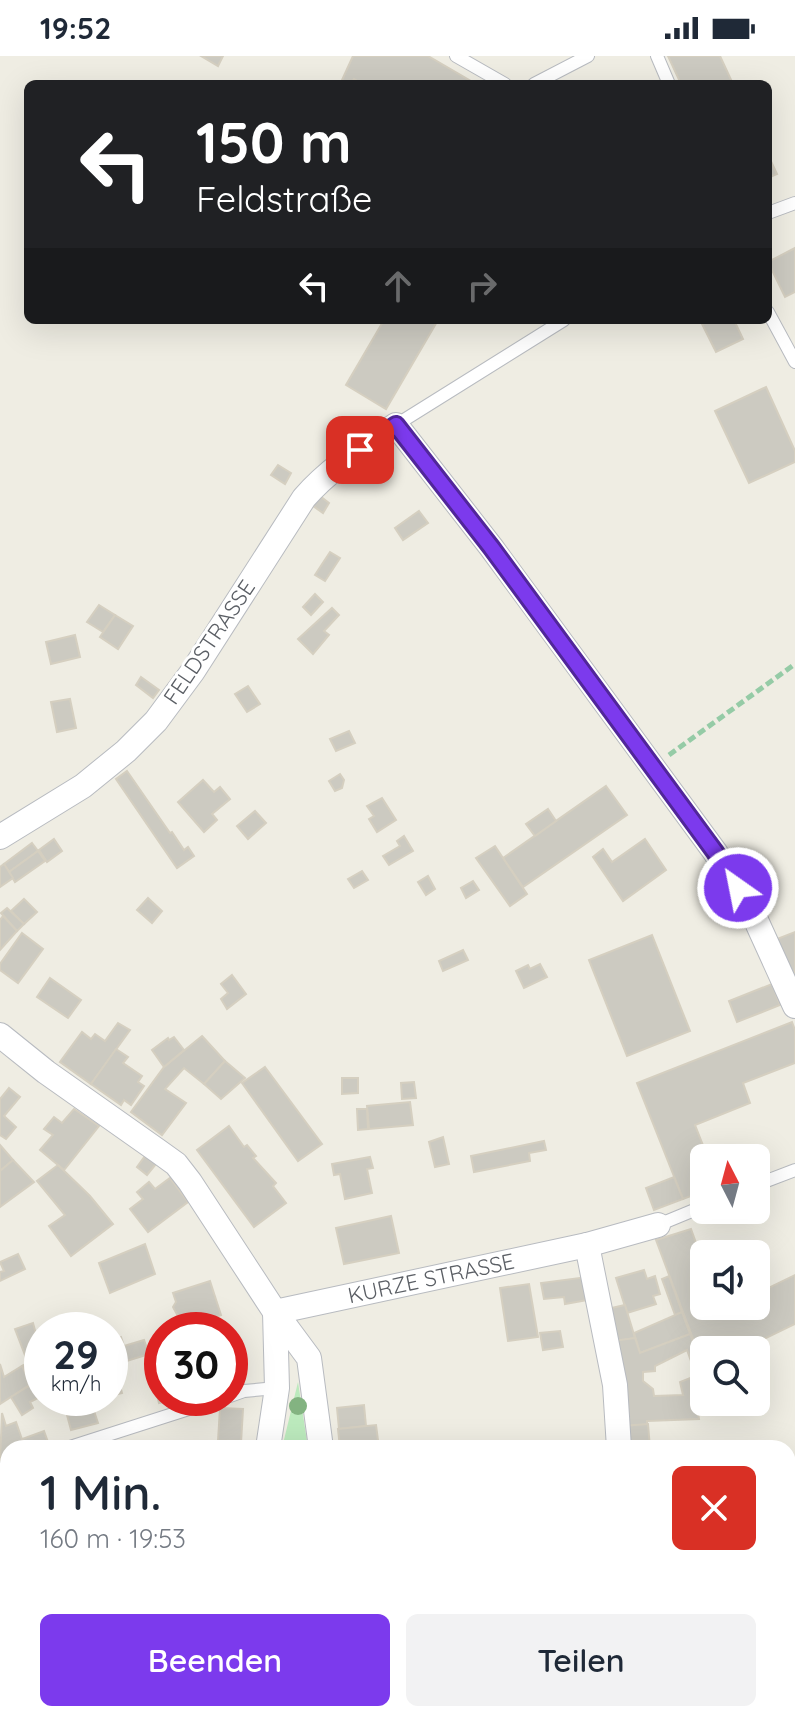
<!DOCTYPE html>
<html lang="de">
<head>
<meta charset="utf-8">
<style>
  body { margin:0; font-family:Quicksand,sans-serif; background:#f2f2f3; color:#1f2937; height:100vh; display:flex; flex-direction:column; font-size:30px; white-space:nowrap }
  * { box-sizing:border-box; margin:0 }
  p { font-size:26px; color:#747a83 }
  .icon { flex:none; width:44px; height:44px; fill:none; stroke:currentColor; stroke-width:2; stroke-linecap:round; stroke-linejoin:round }
  .map { position:relative; flex:1; overflow:hidden }
  .panel { position:absolute; left:0px; top:1384px; width:796px; height:282px; display:flex; flex-direction:column; background:#fff; border-radius:24px 24px 0 0; box-shadow:0 8px 32px #0002 }
  .panel>* { flex:none }
  .top-card { position:absolute; left:24px; top:24px; width:748px; height:244px; border-radius:12px; box-shadow:0 8px 32px #0002; background:#202124; color:#fff; overflow:hidden }
  .needle { width:52px; rotate:354deg }
  .tools { position:absolute; left:690px; top:1088px; display:grid; gap:16px }
  .tools a { display:grid; place-items:center; width:80px; height:80px; border-radius:12px; background:#fff; box-shadow:0 8px 32px #0002; font-size:40px }
  .speed { position:absolute; left:24px; top:1256px; display:flex; gap:16px; font-size:40px; font-weight:700; text-align:center }
  .speed>* { display:grid; place-content:center; width:104px; height:104px; border-radius:50%; background:#fff; box-shadow:0 8px 32px #0002; line-height:1 }
  .speed small { font-size:20px; font-weight:400 }
  .speed .limit { border:12px solid #d22; background:#fff; color:#111 }
  .pin { position:absolute; display:grid; place-items:center; width:68px; height:68px; color:#fff; margin:-34px; border-radius:16px; box-shadow:0 4px 12px #0006 }
  .me { position:absolute; width:88px; margin:-44px; rotate:327deg; stroke-linejoin:round; filter:drop-shadow(0 0 6px #0008) }
  .turn { display:flex; align-items:center; gap:28px; height:168px; padding:0 40px; font-size:36px }
  .turn .icon { width:104px; height:104px; stroke-width:2.5 }
  .turn b { display:block; font-size:56px; line-height:68px }
  .lanes { display:flex; align-items:center; height:76px; padding:0 40px; background:#0003; justify-content:center; gap:40px; direction:ltr }
  .lanes .off { opacity:.35 }
  .round { display:grid; place-items:center; flex:none; width:84px; height:84px; border-radius:12px; background:#f2f2f3 }
  .head { display:flex; align-items:center; justify-content:space-between; height:136px; padding:0 40px }
  h1 { font-size:48px; font-weight:600; line-height:60px }
  .action { display:flex; gap:16px; margin-top:auto; padding:16px 40px }
  .action a { flex:1; height:92px; border-radius:12px; background:#7c3aed; color:#fff; font-size:32px; font-weight:600; line-height:92px; text-align:center }
  .action a+a { background:#f2f2f3; color:#1f2937 }
  .status { display:flex; justify-content:space-between; align-items:center; height:56px; padding:0 40px; background:#fff; direction:ltr }
  .status svg { height:22px; fill:currentColor }
  .map>svg:first-child { display:block }
</style>
</head>
<body>
<div class="status"><b>19:52</b><svg viewBox="0 0 49 12"><path d="M0 12V9h3v3zM5 12V6h3v6zM10 12V3h3v9zM15 12V0h3v12zM26 1h20v11H26zM47 4h2v5h-2z"/></svg></div>
<div class="map">
<svg width="795" height="1665" viewBox="0 0 795 1665">
  <rect width="100%" height="100%" fill="#efede3"/>
  <path fill="#bceabd" d="M298,1326L308,1392H282Z"/>
  <g fill="#cccac1" stroke="#d5cfc0" stroke-width="2">
    <path d="M201,0H223L218,10Z"/>
    <path d="M353,0H428L476,28H363L354,23L350,28L342,24Z"/>
    <path d="M668,0H720L733,28H681Z"/>
    <path d="M768,99L777,118L768,122Z"/>
    <path d="M795,192V236L785,241L768,206Z"/>
    <path d="M384,264H438L386,353L346,329Z"/>
    <path d="M700,264H734L743,283L716,296Z"/>
    <path d="M766,331L795,395V406L749,427L715,355Z"/>
    <path d="M278,409L291,417L285,428L271,419Z"/>
    <path d="M320,440L329,447L323,457L313,450Z"/>
    <path d="M419,455L428,467L403,484L395,472Z"/>
    <path d="M330,496L340,502L325,525L315,519Z"/>
    <path d="M315,538L323,546L311,559L303,551Z"/>
    <path d="M99,549L115,559L103,576L87,566Z"/>
    <path d="M332,552L339,559L324,575L329,579L313,598L298,583Z"/>
    <path d="M115,559L133,570L118,593L100,581Z"/>
    <path d="M75,579L80,601L51,608L46,586Z"/>
    <path d="M141,621L159,634L153,642L136,629Z"/>
    <path d="M248,630L260,648L247,656L235,638Z"/>
    <path d="M70,643L76,672L57,676L51,646Z"/>
    <path d="M349,675L355,687L336,695L330,683Z"/>
    <path d="M127,715L170,777L172,776L184,794L188,791L194,800L177,812L116,723Z"/>
    <path d="M340,718L344,724L342,732L335,735L329,725Z"/>
    <path d="M203,724L214,736L220,731L230,743L212,758L217,764L204,776L178,746Z"/>
    <path d="M606,730L627,759L523,831L503,802Z"/>
    <path d="M382,742L396,764L377,776L369,763L374,760L367,750Z"/>
    <path d="M548,753L556,765L535,780L526,768Z"/>
    <path d="M255,755L266,767L248,783L237,770Z"/>
    <path d="M404,780L413,795L389,809L383,800L400,790L397,785Z"/>
    <path d="M54,783L62,795L47,806L39,794Z"/>
    <path d="M645,783L666,814L623,845L593,801L603,793L612,806Z"/>
    <path d="M32,787L38,795L9,816L4,808Z"/>
    <path d="M495,790L527,838L510,850L476,802Z"/>
    <path d="M38,795L45,805L15,826L9,816Z"/>
    <path d="M4,808L13,822L0,831V811Z"/>
    <path d="M362,815L368,824L354,832L348,823Z"/>
    <path d="M428,820L435,833L426,839L418,826Z"/>
    <path d="M473,825L479,834L466,842L461,832Z"/>
    <path d="M148,842L162,855L152,867L137,854Z"/>
    <path d="M24,843L37,856L24,868L11,855Z"/>
    <path d="M7,852L24,868L17,875L1,857Z"/>
    <path d="M3,860L17,875L0,894V864Z"/>
    <path d="M795,876V928L777,883Z"/>
    <path d="M22,877L43,893L18,927L0,914V908Z"/>
    <path d="M652,879L690,975L627,1000L589,904Z"/>
    <path d="M463,894L468,904L443,915L439,905Z"/>
    <path d="M540,908L547,921L524,932L516,915L528,909L530,913Z"/>
    <path d="M232,919L246,938L227,953L221,943L228,937L221,928Z"/>
    <path d="M50,922L81,944L68,962L37,941Z"/>
    <path d="M772,928L780,949L737,966L729,945Z"/>
    <path d="M792,966L795,974V1007L743,1027L750,1047L695,1069L708,1102H704V1135L683,1143L637,1027Z"/>
    <path d="M118,967L130,974L91,1028L60,1006L82,976L91,983L95,978L105,985Z"/>
    <path d="M202,980L225,1005L204,1028L184,1012L165,1033L186,1047L162,1079L131,1056L164,1011Z"/>
    <path d="M174,981L184,994L164,1011L152,994L168,982L169,984Z"/>
    <path d="M116,993L128,1001L123,1007L142,1020L138,1026L144,1030L131,1049L124,1044L121,1049L91,1028Z"/>
    <path d="M225,1005L245,1022L221,1043L204,1028Z"/>
    <path d="M265,1011L322,1088L298,1105L242,1027Z"/>
    <path d="M342,1022H358V1037L342,1038Z"/>
    <path d="M414,1026L416,1042L402,1043L401,1027Z"/>
    <path d="M9,1032L20,1041L4,1060L16,1071L6,1083L0,1079V1043Z"/>
    <path d="M410,1046L413,1069L369,1073L367,1050Z"/>
    <path d="M74,1053L99,1070L64,1114L40,1094L53,1079L44,1073L54,1061L62,1067Z"/>
    <path d="M357,1053H367L368,1073L358,1074Z"/>
    <path d="M229,1070L244,1091L247,1089L256,1100L253,1102L276,1127L273,1130L286,1147L254,1171L197,1094Z"/>
    <path d="M443,1081L449,1108L435,1111L429,1086Z"/>
    <path d="M544,1085L546,1094L529,1097L530,1105L474,1116L471,1100Z"/>
    <path d="M0,1089L13,1104L0,1115Z"/>
    <path d="M145,1100L156,1108L147,1119L137,1111Z"/>
    <path d="M370,1101L373,1112L367,1113L372,1137L345,1143L340,1118L334,1119L332,1108Z"/>
    <path d="M13,1104L34,1126L0,1151V1115Z"/>
    <path d="M58,1109L90,1140L113,1168L71,1200L49,1170L65,1159L37,1125Z"/>
    <path d="M674,1121L683,1143L654,1154L646,1132Z"/>
    <path d="M170,1122L188,1146L148,1176L130,1153L143,1143L137,1136L149,1126L155,1133Z"/>
    <path d="M391,1160L399,1197L344,1208L336,1172Z"/>
    <path d="M691,1173L704,1209V1250H719L721,1255L731,1250H756V1238L795,1219V1268L741,1294H704V1312L656,1184Z"/>
    <path d="M145,1188L155,1218L110,1237L99,1207Z"/>
    <path d="M18,1198L25,1213L0,1225V1216L4,1215L0,1206Z"/>
    <path d="M644,1214L647,1223L655,1220L660,1238L653,1240L656,1248L627,1257L616,1222Z"/>
    <path d="M669,1220L682,1256L675,1259L662,1223Z"/>
    <path d="M587,1221L593,1243L565,1248L564,1241L544,1243L541,1227Z"/>
    <path d="M210,1225L221,1259L184,1271L173,1251L176,1246L173,1237Z"/>
    <path d="M529,1228L538,1281L508,1285L500,1232Z"/>
    <path d="M625,1249L635,1282L616,1285L607,1253Z"/>
    <path d="M682,1256L690,1278L640,1297L634,1277Z"/>
    <path d="M33,1267L42,1300V1322L31,1328L22,1310L28,1307L15,1273Z"/>
    <path d="M560,1275L563,1291L543,1294L540,1277Z"/>
    <path d="M690,1278L699,1301L691,1305L687,1294L655,1310V1315L643,1316V1325L653,1333L654,1340L683,1339L680,1326L693,1321L699,1363L647,1365V1369L622,1370L612,1285L635,1282L640,1297Z"/>
    <path d="M121,1281L124,1290L144,1284L149,1298L117,1308L110,1285Z"/>
    <path d="M0,1308L4,1321L22,1310L31,1328L0,1348Z"/>
    <path d="M114,1308L122,1337L110,1340V1309Z"/>
    <path d="M42,1322V1340L30,1346L33,1352L22,1359L11,1341Z"/>
    <path d="M162,1329V1342H180L159,1347L155,1331Z"/>
    <path d="M364,1349L366,1370L339,1373L337,1352Z"/>
    <path d="M93,1352L98,1367L71,1374L67,1359Z"/>
    <path d="M220,1352L243,1353L241,1387L218,1385Z"/>
    <path d="M2,1357L6,1370L16,1366L25,1392H8V1402L0,1405Z"/>
    <path d="M648,1368L650,1392H624L622,1370Z"/>
    <path d="M376,1369L379,1392H340L338,1373Z"/>
    <path d="M44,1375L49,1389L25,1392L22,1383Z"/>
    <path d="M203,1385L241,1387L240,1392H202Z"/>
    <path d="M8,1421V1522H7L0,1424Z"/>
    <path d="M127,1658H171L170,1665H126Z"/>
    <path d="M220,1658H265L262,1665H223L218,1663Z"/>
    <path d="M294,1658H359L360,1665H295Z"/>
    <path d="M535,1658H573L572,1665H535Z"/>
    <path d="M688,1658H721L720,1665H688Z"/>
  </g>
  <g fill="none" stroke-linecap="round" stroke-linejoin="round">
    <g stroke="#b8bbc0" stroke-width="14">
      <g id="service">
        <path d="M456,0L505,28"/>
        <path d="M657,0L669,28"/>
        <path d="M534,28L588,0"/>
        <path d="M768,157L795,147"/>
        <path d="M768,256L795,306"/>
        <path d="M396,369L564,264"/>
        <path d="M756,1129L795,1114"/>
        <path d="M658,1169L704,1150"/>
        <path d="M230,1340L244,1335L277,1332"/>
        <path d="M67,1392L223,1342"/>
        <path d="M0,1413L8,1411"/>
      </g>
    </g>
    <g stroke="#b8bbc0" stroke-width="26">
      <g id="minor">
        <path d="M0,781L83,730L126,695L156,665L193,615L304,442C330,412 364,391 396,369L491,491L715,796L750,851L795,950"/>
        <path d="M0,979L46,1016L158,1095L176,1108L190,1126L275,1256L309,1302L321,1392"/>
        <path d="M587,1189L615,1329L619,1392"/>
        <path d="M275,1256L587,1189L658,1169"/>
        <path d="M268,1392L277,1332L275,1256"/>
        <path d="M194,1665L196,1658"/>
        <path d="M589,1665L590,1658"/>
      </g>
    </g>
    <path stroke="#95cba6" stroke-width="5" stroke-dasharray="8 4" stroke-linecap="butt" d="M669,699L795,608"/>
    <use href="#service" stroke="#fff" stroke-width="12"/>
    <use href="#minor" stroke="#fff" stroke-width="24"/>
  </g>
  <circle fill="#83b381" cx="298" cy="1350" r="9"/>
  <g fill="none" stroke-linecap="round" stroke-linejoin="round">
    <g stroke="#51269a" stroke-width="20">
      <path id="route" d="M360,394L396,369L491,491L715,796L738,832"/>
    </g>
    <use href="#route" stroke="#7c3aed" stroke-width="14"/>
  </g>
  <g text-anchor="middle" stroke-width="6" stroke-linejoin="round" paint-order="stroke">
    <g font-size="22" fill="#5b5f65" stroke="#fff">
      <text transform="translate(209 586) rotate(-56)" y="8">FELDSTRASSE</text>
      <text transform="translate(431 1222) rotate(-12)" y="8">KURZE STRASSE</text>
    </g>
  </g>
</svg>
<div class="tools">
<a><svg class="needle" viewBox="-14 -14 28 28"><path d="M0-13l5 13h-10z" fill="#e53935"/><path d="M0 13l5-13h-10z" fill="#747a83"/></svg></a>
<a><svg class="icon" aria-label="sound" viewBox="0 0 24 24"><path d="M4 9h4l5-4v14l-5-4H4zM17 9q2 3 0 6"/></svg></a>
<a><svg class="icon" aria-label="search" viewBox="0 0 24 24"><circle cx="10" cy="10" r="6"/><path d="M15 15l6 6"/></svg></a>
</div>
<div class="speed"><div>29<small>km/h</small></div><div class="limit">30</div></div>
<div class="pin" style="left:360px;top:394px;background:#d93025"><svg class="icon" aria-label="arrive" viewBox="0 0 24 24"><path d="M6 21V4h12l-3 4 3 4H6"/></svg></div>
<svg class="me" style="left:738px;top:832px" viewBox="-20 -20 40 40"><circle r="17" fill="#7c3aed" stroke="#fff" stroke-width="3"/><path d="M0-11L8 9 0 5-8 9z" fill="#fff"/></svg>
<div class="top-card">
<div class="turn"><svg class="icon" aria-label="left" viewBox="0 0 24 24"><path d="M17 20v-9H6M10 6l-5 5 5 5"/></svg><div><b>150 m</b>Feldstraße</div></div>
<div class="lanes"><svg class="icon" aria-label="left" viewBox="0 0 24 24"><path d="M17 20v-9H6M10 6l-5 5 5 5"/></svg><svg class="icon off" aria-label="ahead" viewBox="0 0 24 24"><path d="M12 20V5M6 11l6-6 6 6"/></svg><svg class="icon off" aria-label="right" viewBox="0 0 24 24"><path d="M7 20v-9h11M14 6l5 5-5 5"/></svg></div>
</div>
<section class="panel">
<div class="head"><div><h1>1 Min.</h1><p>160 m · 19:53</p></div><a class="round" style="background:#d93025;color:#fff"><svg class="icon" aria-label="close" viewBox="0 0 24 24"><path d="M6 6l12 12M18 6L6 18"/></svg></a></div>
<div class="action"><a>Beenden</a><a>Teilen</a></div>
</section>
</div>
</body>
</html>
